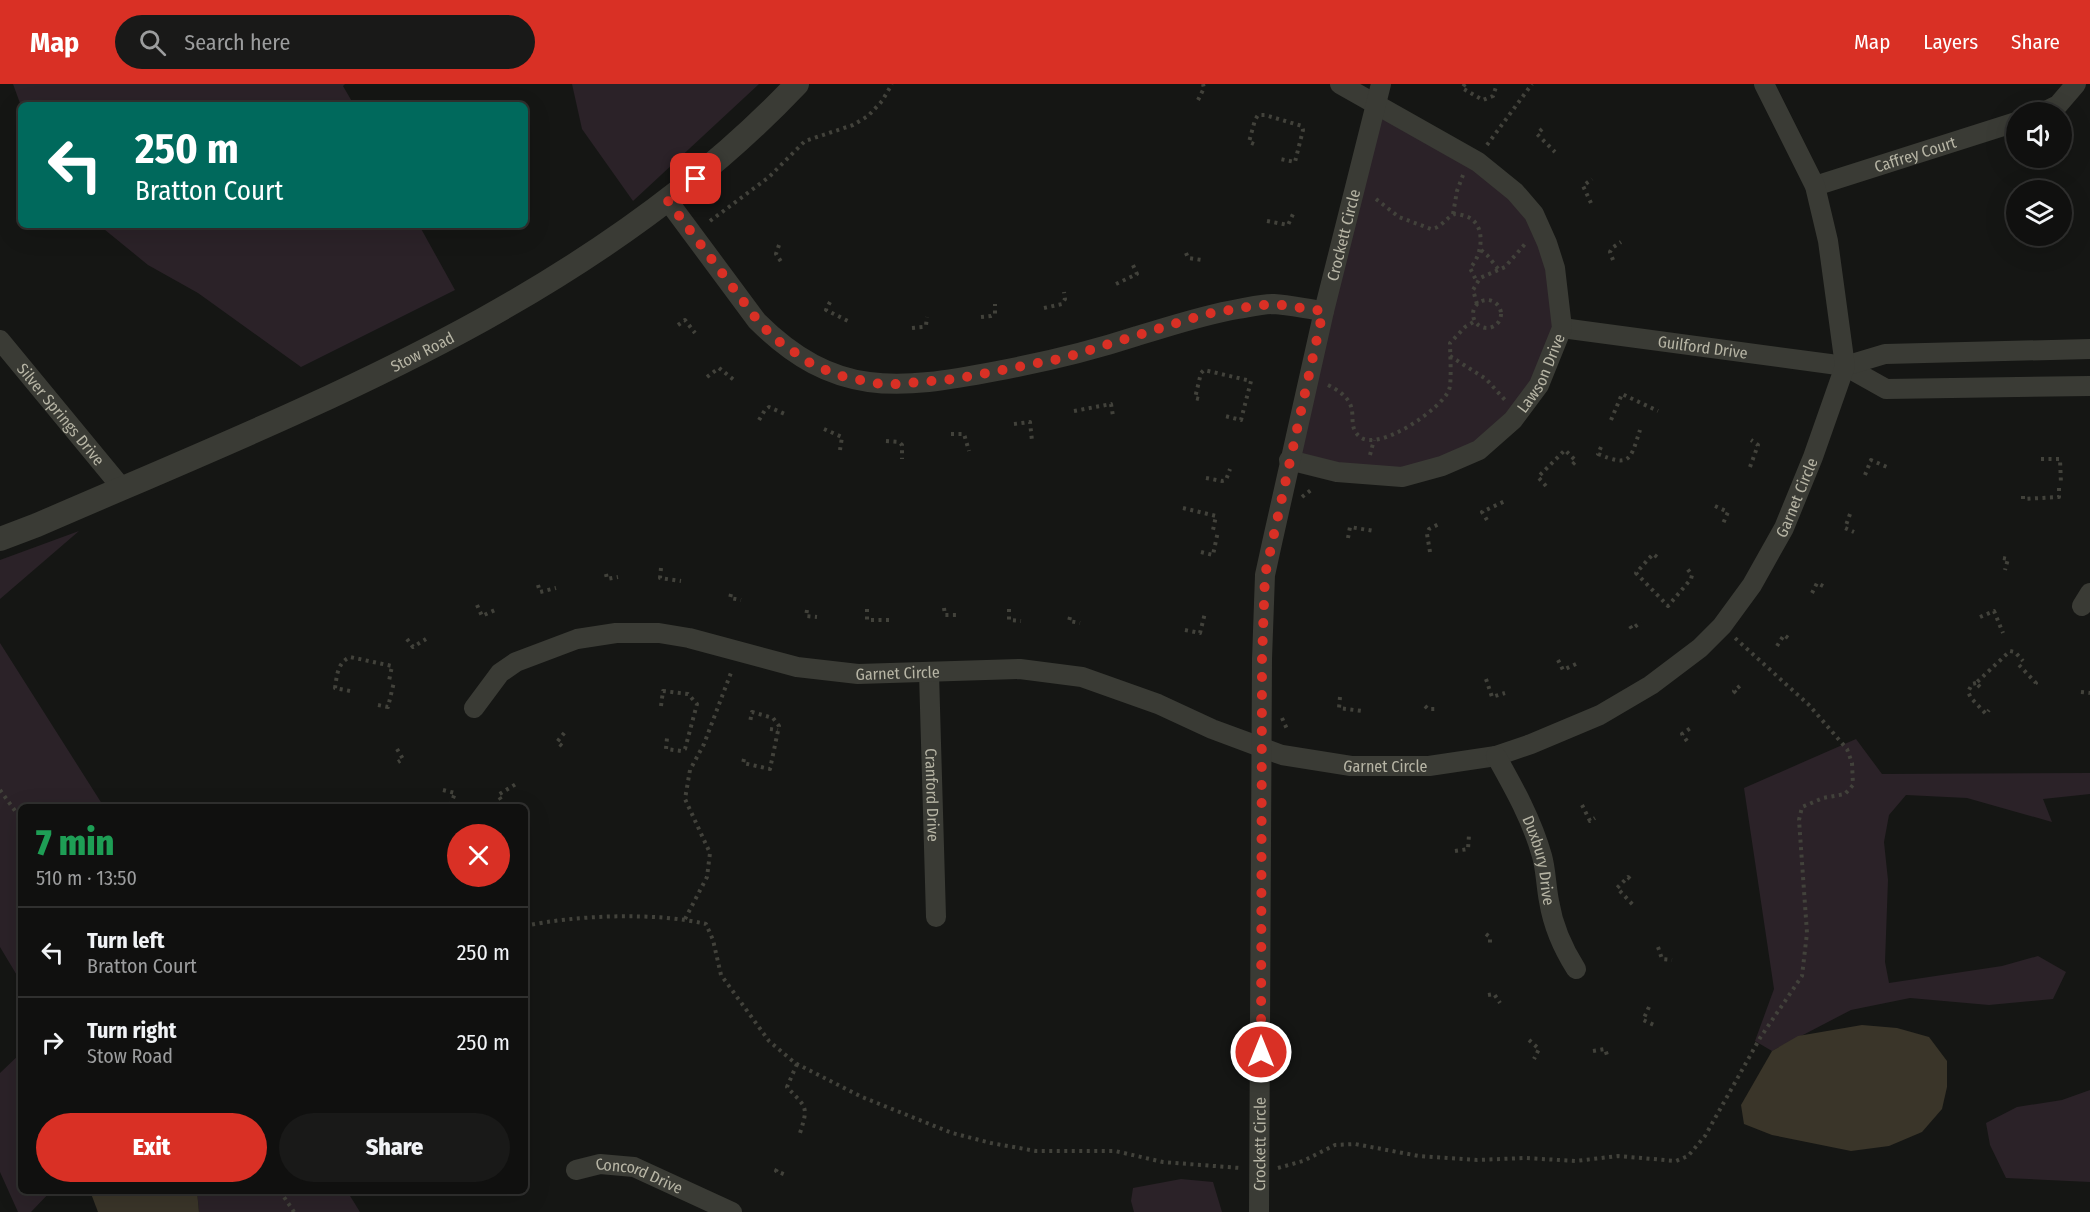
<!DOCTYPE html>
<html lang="en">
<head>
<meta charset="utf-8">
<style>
  body { margin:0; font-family:"Fira Sans Condensed",sans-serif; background:#191918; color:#f1f3f6; height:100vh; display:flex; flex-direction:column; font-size:22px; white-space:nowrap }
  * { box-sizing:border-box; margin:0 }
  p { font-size:20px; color:#9c9d9e }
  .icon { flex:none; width:33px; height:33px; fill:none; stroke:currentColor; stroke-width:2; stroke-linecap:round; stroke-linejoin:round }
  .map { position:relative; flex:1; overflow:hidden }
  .details { position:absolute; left:18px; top:720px; width:510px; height:390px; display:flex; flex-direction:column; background:#10100f; border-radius:9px; box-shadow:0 6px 24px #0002,0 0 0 2px #30302f }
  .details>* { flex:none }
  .hud { position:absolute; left:18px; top:18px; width:510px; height:126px; border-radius:9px; box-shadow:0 6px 24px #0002,0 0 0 2px #30302f; background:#00695c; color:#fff; overflow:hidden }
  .buttons { position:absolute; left:2006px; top:18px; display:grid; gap:12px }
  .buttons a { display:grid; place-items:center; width:66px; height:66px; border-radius:50%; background:#10100f; box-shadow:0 6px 24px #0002,0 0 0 2px #30302f; font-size:30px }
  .pin { position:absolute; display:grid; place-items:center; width:51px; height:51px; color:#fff; margin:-26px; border-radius:12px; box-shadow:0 3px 9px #0006 }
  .me { position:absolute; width:66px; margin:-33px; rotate:0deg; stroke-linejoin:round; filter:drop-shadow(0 0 4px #0008) }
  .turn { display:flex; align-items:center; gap:21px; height:126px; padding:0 18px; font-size:27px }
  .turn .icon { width:78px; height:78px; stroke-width:2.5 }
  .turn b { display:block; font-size:42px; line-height:51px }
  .round { display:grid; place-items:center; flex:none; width:63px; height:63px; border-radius:32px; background:#191918 }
  .headline { display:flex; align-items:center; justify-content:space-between; height:102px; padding:0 18px }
  h1 { font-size:36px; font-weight:800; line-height:45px; color:#1e9e55 }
  .cta { display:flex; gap:12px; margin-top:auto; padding:12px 18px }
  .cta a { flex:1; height:69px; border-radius:36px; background:#d93025; color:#fff; font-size:24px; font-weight:800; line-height:69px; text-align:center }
  .cta a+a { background:#191918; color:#f1f3f6 }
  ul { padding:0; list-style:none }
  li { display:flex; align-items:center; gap:18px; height:90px; padding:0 18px; border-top:2px solid #30302f }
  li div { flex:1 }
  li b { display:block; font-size:22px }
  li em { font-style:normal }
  header { display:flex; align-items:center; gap:36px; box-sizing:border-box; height:84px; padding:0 30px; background:#d93025; color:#fff }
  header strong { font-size:28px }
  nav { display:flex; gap:33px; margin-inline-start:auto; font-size:21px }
  .search { width:420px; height:54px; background:#191918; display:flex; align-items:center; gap:15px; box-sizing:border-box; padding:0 21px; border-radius:33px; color:#9c9d9e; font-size:22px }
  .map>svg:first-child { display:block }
</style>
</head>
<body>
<header>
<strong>Map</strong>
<div class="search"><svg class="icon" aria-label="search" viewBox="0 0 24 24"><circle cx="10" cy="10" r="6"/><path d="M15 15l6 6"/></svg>Search here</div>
<nav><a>Map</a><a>Layers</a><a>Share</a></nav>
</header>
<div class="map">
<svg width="2090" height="1128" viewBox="0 0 2090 1128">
  <rect width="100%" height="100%" fill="#151614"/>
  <g fill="#2b2228">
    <path d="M13,0H345L343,2L354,21L21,22Z"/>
    <path d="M572,0H759L633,117L582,45Z"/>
    <path d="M1376,20L1448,59L1534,130L1562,244L1539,301L1484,363L1402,393L1289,376Z"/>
    <path d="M99,141H419L455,206L301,283L198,209L148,181Z"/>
    <path d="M79,447L0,515V476Z"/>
    <path d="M0,559L104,723H21V898L0,863Z"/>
    <path d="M1856,655L1882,690L2090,689V710L2043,715L2052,738L1967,714L1906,711L1889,731L1884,758L1888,796L1885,878L1889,899L2002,882L2038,872L2066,888L2053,915L1989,921L1910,914L1851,926L1772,967L1755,957L1774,905L1744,704Z"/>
    <path d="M21,969V1107H51L31,1128H18L0,1088V989Z"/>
    <path d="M2090,1006V1098L2006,1094L1990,1061L1986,1039L2017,1023L2062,1016Z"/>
    <path d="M1181,1095L1213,1098L1222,1128H1134L1131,1117L1133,1104Z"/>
    <path d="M197,1107H347L360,1128H199Z"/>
  </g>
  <g fill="#3a3529">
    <path d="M1862,941L1897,944L1929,953L1947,977V1003L1942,1025L1922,1048L1889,1062L1851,1067L1772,1051L1744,1040L1741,1021L1772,967L1798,952Z"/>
    <path d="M90,1107H197L199,1128H98Z"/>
  </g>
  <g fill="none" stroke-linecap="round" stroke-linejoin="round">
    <g stroke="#42423b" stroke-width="4" stroke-dasharray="3 4.5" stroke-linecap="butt">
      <path d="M1465,0L1462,4L1483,16L1493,12L1497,0"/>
      <path d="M1198,16L1204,4L1203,0"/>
      <path d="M1542,45L1537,50L1555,68"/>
      <path d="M1254,60L1249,58L1255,36L1258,31H1265L1302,42L1303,46L1295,78L1280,75"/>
      <path d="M1487,61L1532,0"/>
      <path d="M1376,115L1399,133L1431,145C1442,144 1446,133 1455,130C1458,130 1462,131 1465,132C1487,138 1483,171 1470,184L1477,198"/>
      <path d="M1591,119L1583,102L1592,95"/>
      <path d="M1453,130L1457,107L1463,91"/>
      <path d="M710,137L769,93L805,57L853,41L868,32L882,17L892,0"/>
      <path d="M1267,137L1288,141L1294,128"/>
      <path d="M779,161L776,170L782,179"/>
      <path d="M1481,166L1487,171L1499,186"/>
      <path d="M1186,169L1188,174L1202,176"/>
      <path d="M1613,176L1610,168L1612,164L1621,158"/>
      <path d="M1116,200L1137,190L1132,179"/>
      <circle cx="1487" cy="230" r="14"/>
      <path d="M830,218L826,226L848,237"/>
      <path d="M1477,220L1473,206L1480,194L1505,183L1525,160"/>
      <path d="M1044,224L1062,220L1065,215L1064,208"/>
      <path d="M981,233L991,232L995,230V220"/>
      <path d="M678,241L685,236L695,249"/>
      <path d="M912,244L923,243L926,241L927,233"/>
      <path d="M1450,272L1486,295L1505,316"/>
      <path d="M707,293L719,284L734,296"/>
      <path d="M1328,301C1368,321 1342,338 1360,353C1380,368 1442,324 1449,306C1452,298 1450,269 1450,259L1465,243L1475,237"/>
      <path d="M1199,315L1195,314L1201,289L1204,286L1251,297L1241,336L1225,332"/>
      <path d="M1074,327L1111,320L1113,332"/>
      <path d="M759,336L765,326L769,323L787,331"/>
      <path d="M1611,336L1622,310L1658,327"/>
      <path d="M1014,340L1030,338L1032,357"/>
      <path d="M824,345L842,353L840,366"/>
      <path d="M951,350H964L969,367"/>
      <path d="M886,357L899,358L902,361V375"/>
      <path d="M1601,363L1598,370C1630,383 1630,377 1640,346"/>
      <path d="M1370,371L1374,356"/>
      <path d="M2041,375H2060L2061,400"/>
      <path d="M1750,383L1758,361L1751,356"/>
      <path d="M1865,391L1871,376L1887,383"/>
      <path d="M1206,394L1222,397L1226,396L1230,385"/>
      <path d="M1546,402L1538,393L1565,366L1576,377L1571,382"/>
      <path d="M2023,412V415L2059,413V400"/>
      <path d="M1302,413L1311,406"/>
      <path d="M1715,422L1728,428L1722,442"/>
      <path d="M1183,424L1216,432L1213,446"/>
      <path d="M1850,430L1845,444L1854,448"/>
      <path d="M1487,436L1482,428L1505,417"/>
      <path d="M1348,454L1350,443L1374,447"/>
      <path d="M1201,468L1213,471L1218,447"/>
      <path d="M1430,468L1427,450L1429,445L1439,440"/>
      <path d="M1657,473L1653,470L1636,489L1668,522L1691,495L1692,491L1686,483"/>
      <path d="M2003,474L2008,475L2005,486"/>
      <path d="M661,484L660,494L681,497"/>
      <path d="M606,490L607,495L618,493"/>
      <path d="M538,501L540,508L556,504"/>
      <path d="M1812,509L1817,499L1825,503"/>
      <path d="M731,510L730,514L741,516"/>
      <path d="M477,521L482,532L495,526"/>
      <path d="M944,524L945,531H957"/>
      <path d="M867,525V536H890"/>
      <path d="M1009,525V536L1021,537"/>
      <path d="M807,526L806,532L817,533"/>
      <path d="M1070,533L1069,537L1080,539"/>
      <path d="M1980,533L1994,527L2003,549"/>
      <path d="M1630,542L1632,545L1641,538"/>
      <path d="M1185,546L1200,549L1205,529"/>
      <path d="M407,555L413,563L426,555"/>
      <path d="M1777,562L1784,551L1791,556"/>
      <path d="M1558,576L1563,586L1576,580"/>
      <path d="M2019,581L2036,599L2032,602"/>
      <path d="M1486,595L1492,613L1505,609"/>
      <path d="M1976,599L1972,600L1968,608L1971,614L1986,630L1989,626"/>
      <path d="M1980,603L1976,599L2010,567L2015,568L2023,577"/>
      <path d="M350,607L335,604C337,592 337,579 350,573L392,582L389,597"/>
      <path d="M2081,608L2090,609"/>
      <path d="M1736,609L1734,607L1742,600"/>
      <path d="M1340,613L1339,624L1362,627"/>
      <path d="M378,621L388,623L394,598"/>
      <path d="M661,622L663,607L688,610L697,620L685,665L681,667L666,665L667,654"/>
      <path d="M1425,622L1428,625H1435"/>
      <path d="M1282,634L1287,645"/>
      <path d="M770,645L778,646"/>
      <path d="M1687,657L1682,650L1692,643"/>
      <path d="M562,662L557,658L565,648"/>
      <path d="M397,665L403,675L398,678"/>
      <path d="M744,675L743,679L770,685L779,642L773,634L752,628L750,638"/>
      <path d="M0,706L21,735"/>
      <path d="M443,706L455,709L451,720"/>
      <path d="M1582,721L1590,737L1595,734"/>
      <path d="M505,722L498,711L516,700"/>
      <path d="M1455,767L1468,765L1469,751"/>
      <path d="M1630,795L1628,793L1617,804L1635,823"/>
      <path d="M685,835L707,793L710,769L685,715L690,686L704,660L732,586"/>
      <path d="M525,842C575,831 657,828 706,840L713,856L721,891L769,957L795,979L862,1013L952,1049L991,1059L1036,1067H1115L1163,1078L1240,1084"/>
      <path d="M1486,850L1490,853V862"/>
      <path d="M1658,863L1662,875L1672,876"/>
      <path d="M1488,911L1494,910L1500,919"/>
      <path d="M1649,923L1643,936L1654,941"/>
      <path d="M1529,956L1539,965L1534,975"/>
      <path d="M1593,967L1605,965L1607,971"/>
      <path d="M797,980L787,1003C806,1024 809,1021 800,1049"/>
      <path d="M1278,1084L1303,1077L1335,1061L1355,1060L1419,1072L1477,1076L1525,1074L1576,1077L1618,1072L1676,1077L1688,1072L1705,1052L1760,954L1802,892L1807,849L1799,736L1802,723L1823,714L1845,710L1853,701L1852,679L1847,665L1809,621L1735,554"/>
      <path d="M777,1085L776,1087L786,1091"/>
      <path d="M280,1107L294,1128"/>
    </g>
    <g stroke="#3a3b35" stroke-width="20">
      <path d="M2044,28L2058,21L2076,0"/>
      <path id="s1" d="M1815,102L2016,38"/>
      <path d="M668,117L757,237C834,314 898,306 997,287C1045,278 1091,267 1137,252C1171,242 1203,231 1238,225C1250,223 1262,220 1274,220C1290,221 1307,225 1324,227"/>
      <path id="s2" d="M1562,244L1845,282L1886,305L2090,302"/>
      <path id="s3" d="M0,256L122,404"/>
      <path d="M1845,282L1885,270L2090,265"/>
      <path id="s4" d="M1289,376L1337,388L1402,393L1442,382L1479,366L1513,336L1539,301L1562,244L1555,184L1547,159L1534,130L1515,108L1478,78L1340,0"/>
      <path d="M2082,522L2090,509"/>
      <path id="s5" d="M929,589L936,833"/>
      <path id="s6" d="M474,624L500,589L516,578L577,555L616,549H659L689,554L797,583L858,590L1020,585L1082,593L1158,620L1212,645L1282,671L1351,682H1429L1496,672L1531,660L1600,631L1651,601L1700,564L1722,542L1752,501L1784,444L1813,373L1845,282L1828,157L1815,102L1764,0"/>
      <path id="s7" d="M1496,672C1514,704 1532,736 1542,772C1546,786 1546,802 1549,817C1553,842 1562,863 1576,885"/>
      <path id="s8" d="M576,1086L600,1080L634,1083L732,1128"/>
      <path id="s9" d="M1259,1128L1262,575L1265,491L1272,459L1324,227L1381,0"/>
    </g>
    <path stroke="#3a3b35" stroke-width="24" id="s10" d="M0,455L37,441C306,324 592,217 797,0"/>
  </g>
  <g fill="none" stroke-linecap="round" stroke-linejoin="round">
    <path stroke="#d93025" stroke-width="10" stroke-dasharray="0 18" d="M696,95L668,117L758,237L774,254L813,281L841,292L885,301L956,295L1064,274L1206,230L1254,222L1274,220L1323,227L1265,491L1262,575L1261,968"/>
  </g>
  <g text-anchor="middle" stroke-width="4.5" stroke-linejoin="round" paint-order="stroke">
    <g font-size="16" fill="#b7b5a5" stroke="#10110f">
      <text dy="6" stroke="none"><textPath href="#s1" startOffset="105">Caffrey Court</textPath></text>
      <text dy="6" stroke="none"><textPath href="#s9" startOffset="986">Crockett Circle</textPath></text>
      <text dy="6" stroke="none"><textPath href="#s2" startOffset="142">Guilford Drive</textPath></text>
      <text dy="6" stroke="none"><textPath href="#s10" startOffset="462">Stow Road</textPath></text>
      <text dy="6" stroke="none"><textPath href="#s4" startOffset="297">Lawson Drive</textPath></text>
      <text dy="6" stroke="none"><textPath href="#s3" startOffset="96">Silver Springs Drive</textPath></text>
      <text dy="6" stroke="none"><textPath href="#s6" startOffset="1482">Garnet Circle</textPath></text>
      <text dy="6" stroke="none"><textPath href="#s6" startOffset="454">Garnet Circle</textPath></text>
      <text dy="6" stroke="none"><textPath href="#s6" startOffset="958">Garnet Circle</textPath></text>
      <text dy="6" stroke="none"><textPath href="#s5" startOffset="122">Cranford Drive</textPath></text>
      <text dy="6" stroke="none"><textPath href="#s7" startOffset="114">Duxbury Drive</textPath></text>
      <text dy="6" stroke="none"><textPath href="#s9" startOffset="68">Crockett Circle</textPath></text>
      <text dy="6" stroke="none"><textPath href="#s8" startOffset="66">Concord Drive</textPath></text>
    </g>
  </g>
</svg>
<div class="buttons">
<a><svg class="icon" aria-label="sound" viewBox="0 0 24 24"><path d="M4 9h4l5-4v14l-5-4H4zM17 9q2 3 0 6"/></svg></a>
<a><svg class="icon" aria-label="layers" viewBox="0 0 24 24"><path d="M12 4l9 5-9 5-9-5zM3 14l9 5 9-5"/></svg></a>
</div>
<div class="pin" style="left:696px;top:95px;background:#d93025"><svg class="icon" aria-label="arrive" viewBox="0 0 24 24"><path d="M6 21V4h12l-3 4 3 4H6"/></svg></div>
<svg class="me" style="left:1261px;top:968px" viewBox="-20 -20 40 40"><circle r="17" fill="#d93025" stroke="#fff" stroke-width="3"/><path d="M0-11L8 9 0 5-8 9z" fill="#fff"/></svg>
<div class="hud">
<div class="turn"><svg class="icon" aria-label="left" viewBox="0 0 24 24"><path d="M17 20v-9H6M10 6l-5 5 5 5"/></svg><div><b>250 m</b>Bratton Court</div></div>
</div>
<section class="details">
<div class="headline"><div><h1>7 min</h1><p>510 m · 13:50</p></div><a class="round" style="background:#d93025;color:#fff"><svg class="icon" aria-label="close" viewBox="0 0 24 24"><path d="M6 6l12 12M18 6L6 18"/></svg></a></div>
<ul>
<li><svg class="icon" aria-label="left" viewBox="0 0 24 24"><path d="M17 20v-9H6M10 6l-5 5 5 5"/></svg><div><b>Turn left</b><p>Bratton Court</p></div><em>250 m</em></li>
<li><svg class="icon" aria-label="right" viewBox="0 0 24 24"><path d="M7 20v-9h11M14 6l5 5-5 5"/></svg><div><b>Turn right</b><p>Stow Road</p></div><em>250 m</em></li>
</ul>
<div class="cta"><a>Exit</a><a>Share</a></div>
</section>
</div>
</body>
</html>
